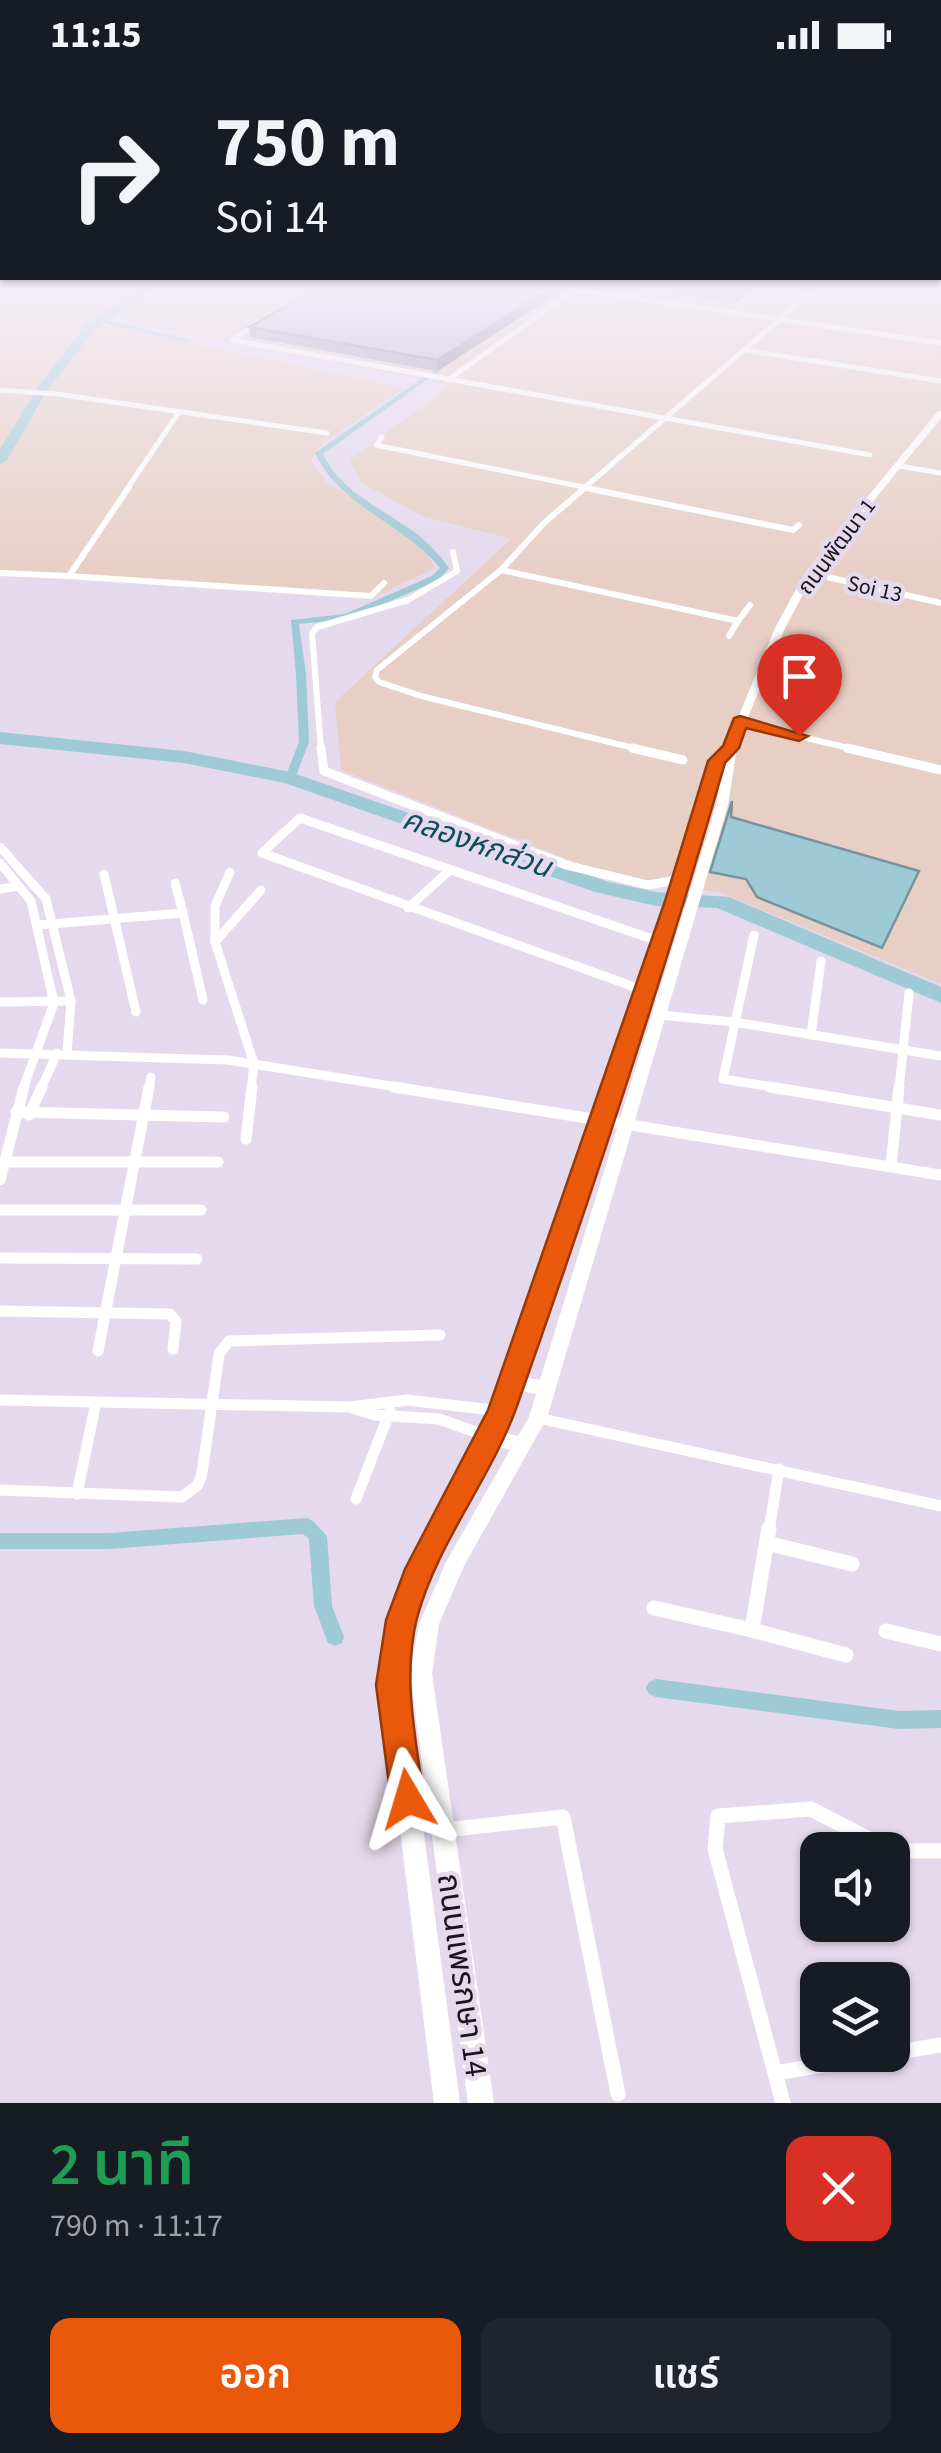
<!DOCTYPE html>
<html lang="th">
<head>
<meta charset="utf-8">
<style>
  body { margin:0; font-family:"Source Sans 3","Noto Sans Thai",sans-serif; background:#20242c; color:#f1f3f6; height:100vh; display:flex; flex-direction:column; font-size:38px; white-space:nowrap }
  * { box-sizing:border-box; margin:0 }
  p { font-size:32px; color:#9ea1a6 }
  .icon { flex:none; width:55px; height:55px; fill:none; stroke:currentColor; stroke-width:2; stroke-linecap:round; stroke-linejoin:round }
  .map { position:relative; height:2033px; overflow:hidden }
  .sheet { display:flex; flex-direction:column; background:#171b24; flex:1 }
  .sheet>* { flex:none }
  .hud { position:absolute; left:0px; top:0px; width:942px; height:210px; box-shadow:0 2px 8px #0004; background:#171b24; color:#f1f3f6; overflow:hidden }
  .buttons { position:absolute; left:800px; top:1762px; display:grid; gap:20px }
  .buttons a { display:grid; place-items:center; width:110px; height:110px; border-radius:20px; background:#171b24; box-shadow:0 2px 8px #0004; font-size:50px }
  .pin { position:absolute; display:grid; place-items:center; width:85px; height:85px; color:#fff; margin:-102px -42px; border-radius:50% 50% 50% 0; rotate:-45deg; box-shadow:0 0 10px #0007 }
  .pin .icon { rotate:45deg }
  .me { position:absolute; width:110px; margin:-55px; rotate:353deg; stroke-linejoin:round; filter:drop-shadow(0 0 8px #0008) }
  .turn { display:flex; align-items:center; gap:35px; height:210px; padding:0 50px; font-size:45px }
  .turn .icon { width:130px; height:130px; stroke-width:2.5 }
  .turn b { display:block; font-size:70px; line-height:85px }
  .round { display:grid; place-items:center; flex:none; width:105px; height:105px; border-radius:20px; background:#20242c }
  .head { display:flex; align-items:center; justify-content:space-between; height:170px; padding:0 50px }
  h1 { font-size:60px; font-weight:600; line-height:75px; color:#1e9e55 }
  .cta { display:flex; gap:20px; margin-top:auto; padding:20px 50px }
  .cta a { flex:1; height:115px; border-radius:20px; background:#ea580c; color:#fff; font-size:40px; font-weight:600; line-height:115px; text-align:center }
  .cta a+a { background:#20242c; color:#f1f3f6 }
  .status { display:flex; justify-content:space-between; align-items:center; height:70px; padding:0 50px; background:#171b24; direction:ltr }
  .status svg { height:28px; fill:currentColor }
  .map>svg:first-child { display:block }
</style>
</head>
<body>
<div class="status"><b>11:15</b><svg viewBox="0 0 49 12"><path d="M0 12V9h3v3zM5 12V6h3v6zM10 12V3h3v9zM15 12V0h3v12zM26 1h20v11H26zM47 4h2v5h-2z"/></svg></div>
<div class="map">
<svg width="941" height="2033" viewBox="0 0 941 2033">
  <rect width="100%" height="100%" fill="#e5d9ed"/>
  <g fill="#e7cfc5">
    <path d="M0,218H144L91,252L404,318L323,373L311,390L327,413L379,444L429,487L435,498L371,528L0,504Z"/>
    <path d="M163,218H941V914L719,822L645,814L595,800L341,700L335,632L511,469L422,446L362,413L350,390L451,315L128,252L133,235Z"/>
  </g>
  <path fill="#9dcad5" stroke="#76949e" stroke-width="2.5" d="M732,731L731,747L919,801L882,878L757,827L746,809L710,802Z"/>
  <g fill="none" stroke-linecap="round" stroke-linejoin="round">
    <g fill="#9dcad5" fill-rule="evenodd">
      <path d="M565,218H572L541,235L536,234Z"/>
      <path d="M100,249L189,269L192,271L189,273L98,252Z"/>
      <path d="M447,291L452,292L323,384C341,423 384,439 417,464C429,474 440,485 449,498L438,510L350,549L299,554L306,604L309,672L295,708L294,710H286L285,708L299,672L296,604L291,550L345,544L432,506L440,498C403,453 339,436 315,383Z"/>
      <path d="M307,1448L313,1451L327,1466L332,1536L344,1567L342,1573L335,1576L328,1573L314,1536L309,1469L303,1464L109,1479H0V1463H109Z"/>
      <path d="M656,1609L899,1641L941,1640V1658L899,1659L656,1627L649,1624L646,1618L649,1612Z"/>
    </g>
    <g fill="#9dcad5" fill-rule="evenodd">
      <path d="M145,218H158L95,259L46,322L7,390L0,394V379L39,316L87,253Z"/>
      <path d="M0,662L184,681L290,702L609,812L656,822L729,827L941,917V933L717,838L656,836L595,822L285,713L184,693L0,674Z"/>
    </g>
    <g stroke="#fff" stroke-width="5">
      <path d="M566,218L941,273"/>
      <path d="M931,218L941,219"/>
      <path d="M260,251L232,270L870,385"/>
      <path d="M745,280L941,311"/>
      <path d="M448,310L577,218"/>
      <path d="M0,320L57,324L327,363"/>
      <path d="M382,367L376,375L593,419"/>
      <path d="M899,396L941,403"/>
      <path d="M127,419L179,342"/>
      <path d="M583,419L816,218"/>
    </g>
    <g stroke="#fff" stroke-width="6">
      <path d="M581,417L793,460L799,455"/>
      <path d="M586,417L545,452L501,500L377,600L375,607L379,612L421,626L642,680"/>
      <path d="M501,500L738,551L750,535"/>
      <path d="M0,503L69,506L129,417"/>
      <path d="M810,503L941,533"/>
      <path d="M69,506L371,526L384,513"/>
      <path d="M729,566L738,551"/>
      <path d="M740,652L857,680"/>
      <path d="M321,680L312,563L317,557L408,530L457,501L453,482"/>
    </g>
    <g stroke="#fff" stroke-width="9">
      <path d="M321,678L324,701L566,795L648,815L682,809"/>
      <path d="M632,678L683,690"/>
      <path d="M847,678L941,700"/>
      <path d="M0,777L46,829L71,931L67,983"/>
      <path d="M0,793L31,831L54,933L23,1019"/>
      <path d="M104,804L136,942"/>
      <path d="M175,813L183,843"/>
      <path d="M0,819L18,816"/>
      <path d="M408,838L450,800"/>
      <path d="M39,855L183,843L203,930"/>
      <path d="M754,865L723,1009L785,1019"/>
      <path d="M215,872V836L230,802"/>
      <path d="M661,872L300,748L262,783L665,928"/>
      <path d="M0,932L71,931"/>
      <path d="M659,945L734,952L941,986"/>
      <path d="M811,965L821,891"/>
      <path d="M0,983L228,990L409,1019"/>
      <path d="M41,1019L57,983"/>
      <path d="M149,1019L151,1007"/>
      <path d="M251,1019L254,994L215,872L261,820"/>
      <path d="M899,1019L909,923"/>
    </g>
    <g stroke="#fff" stroke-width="11">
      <path d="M394,1017L941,1105"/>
      <path d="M770,1017L941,1045"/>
      <path d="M16,1042L224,1047"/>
      <path d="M29,1045L42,1017"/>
      <path d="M246,1069L252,1017"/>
      <path d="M7,1092H218"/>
      <path d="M891,1096L899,1017"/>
      <path d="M0,1110L24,1017"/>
      <path d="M0,1140H201"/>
      <path d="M0,1188L197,1189"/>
      <path d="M0,1241L170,1244L176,1251L173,1279"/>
      <path d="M98,1281L149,1017"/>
      <path d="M0,1330L349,1337L375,1345L439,1349L487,1366"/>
      <path d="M350,1337L407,1330L501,1341"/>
      <path d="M538,1348L941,1436"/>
      <path d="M0,1420L182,1427L198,1415L202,1403L219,1284L229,1271L440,1265"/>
      <path d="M77,1424L96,1332"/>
      <path d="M356,1429L390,1341"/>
      <path d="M769,1460L779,1399"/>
    </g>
    <g stroke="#fff" stroke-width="15">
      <path d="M769,1458L752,1560L846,1585"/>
      <path d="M767,1473L852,1494"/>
      <path d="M654,1538L752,1560"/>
      <path d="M886,1561L941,1574"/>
      <path d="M444,1760L563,1747L618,2024"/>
      <path d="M892,1781H941"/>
      <path d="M892,1983L941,1975"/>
      <path d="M775,2003L882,1985"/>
      <path d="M783,2033L715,1779L718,1746L811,1739L890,1780"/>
    </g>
    <path fill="#fff" fill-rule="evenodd" d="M938,341H941V348L814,504L785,558L746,652L737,678L728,735L547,1348L464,1496L439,1554L432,1604L494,2033H468L410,1604L419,1554L446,1492L510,1380L493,1375L425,1511L411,1550L404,1615L460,2033H434L382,1615L391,1550L409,1503L492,1341L668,831L711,691L726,677L775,558L805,503ZM723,692L716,735L540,1310L522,1307L682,831ZM517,1320L536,1324L529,1347L518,1366L500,1362Z"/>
  </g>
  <g fill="#9c94b2">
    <path d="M676,218H754L736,233L676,225Z"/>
    <path d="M561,221L437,301L250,267L249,257Z"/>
  </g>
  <g fill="#7f7891">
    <path d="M552,218H561V221L437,301V290Z"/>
    <path d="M744,218H754L736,233L737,223Z"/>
  </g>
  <g fill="#b5accf" stroke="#7f7891" stroke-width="2.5">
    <path d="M319,218H552L437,290L249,257Z"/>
    <path d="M693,218H744L737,223Z"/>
  </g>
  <linearGradient id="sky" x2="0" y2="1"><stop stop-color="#8abde0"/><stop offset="0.43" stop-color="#f3eef7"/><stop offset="1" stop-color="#f3eef7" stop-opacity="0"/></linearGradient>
  <rect width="941" height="502" fill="url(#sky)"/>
  <path fill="#ea580c" stroke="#983908" stroke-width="2.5" d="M740,646L808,666L799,671L746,658L739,678L725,693C663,909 592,1124 517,1336C491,1409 437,1473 417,1548C402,1608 416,1669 424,1729L419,1741L408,1746L396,1741L391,1729L376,1615L386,1550L405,1499L488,1340L665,831L708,691L723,676L734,648Z"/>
  <g text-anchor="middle" stroke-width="9" stroke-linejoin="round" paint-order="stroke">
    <g font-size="22" fill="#1a151c" stroke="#e5d9ed">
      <text transform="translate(836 476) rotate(-53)" y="8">ถนนพัฒนา 1</text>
      <text transform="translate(875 518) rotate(13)" y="8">Soi 13</text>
    </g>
    <g font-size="30" font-style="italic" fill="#0d4e5a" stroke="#e5d9ed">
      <text transform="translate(477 773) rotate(19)" y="10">คลองหกส่วน</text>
    </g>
    <g font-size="32" fill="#1a151c" stroke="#e5d9ed">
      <text transform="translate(463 1905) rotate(82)" y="11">ถนนแพรกษา 14</text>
    </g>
  </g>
</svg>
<div class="buttons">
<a><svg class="icon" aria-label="sound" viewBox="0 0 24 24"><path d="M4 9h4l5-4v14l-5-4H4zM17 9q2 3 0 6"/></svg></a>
<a><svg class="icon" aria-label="layers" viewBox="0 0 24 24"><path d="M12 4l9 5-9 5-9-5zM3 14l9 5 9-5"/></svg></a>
</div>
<div class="pin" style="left:799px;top:666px;background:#d93025"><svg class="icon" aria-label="arrive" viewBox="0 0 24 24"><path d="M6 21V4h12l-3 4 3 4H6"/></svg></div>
<svg class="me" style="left:408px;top:1729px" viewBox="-20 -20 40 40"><path d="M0-17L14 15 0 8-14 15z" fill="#ea580c" stroke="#fff" stroke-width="4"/></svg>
<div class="hud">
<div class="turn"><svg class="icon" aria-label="right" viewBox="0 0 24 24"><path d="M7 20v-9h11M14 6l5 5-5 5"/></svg><div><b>750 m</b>Soi 14</div></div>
</div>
</div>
<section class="sheet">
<div class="head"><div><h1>2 นาที</h1><p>790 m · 11:17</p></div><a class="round" style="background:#d93025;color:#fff"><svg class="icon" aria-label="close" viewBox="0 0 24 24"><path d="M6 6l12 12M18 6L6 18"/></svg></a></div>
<div class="cta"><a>ออก</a><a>แชร์</a></div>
</section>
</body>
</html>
